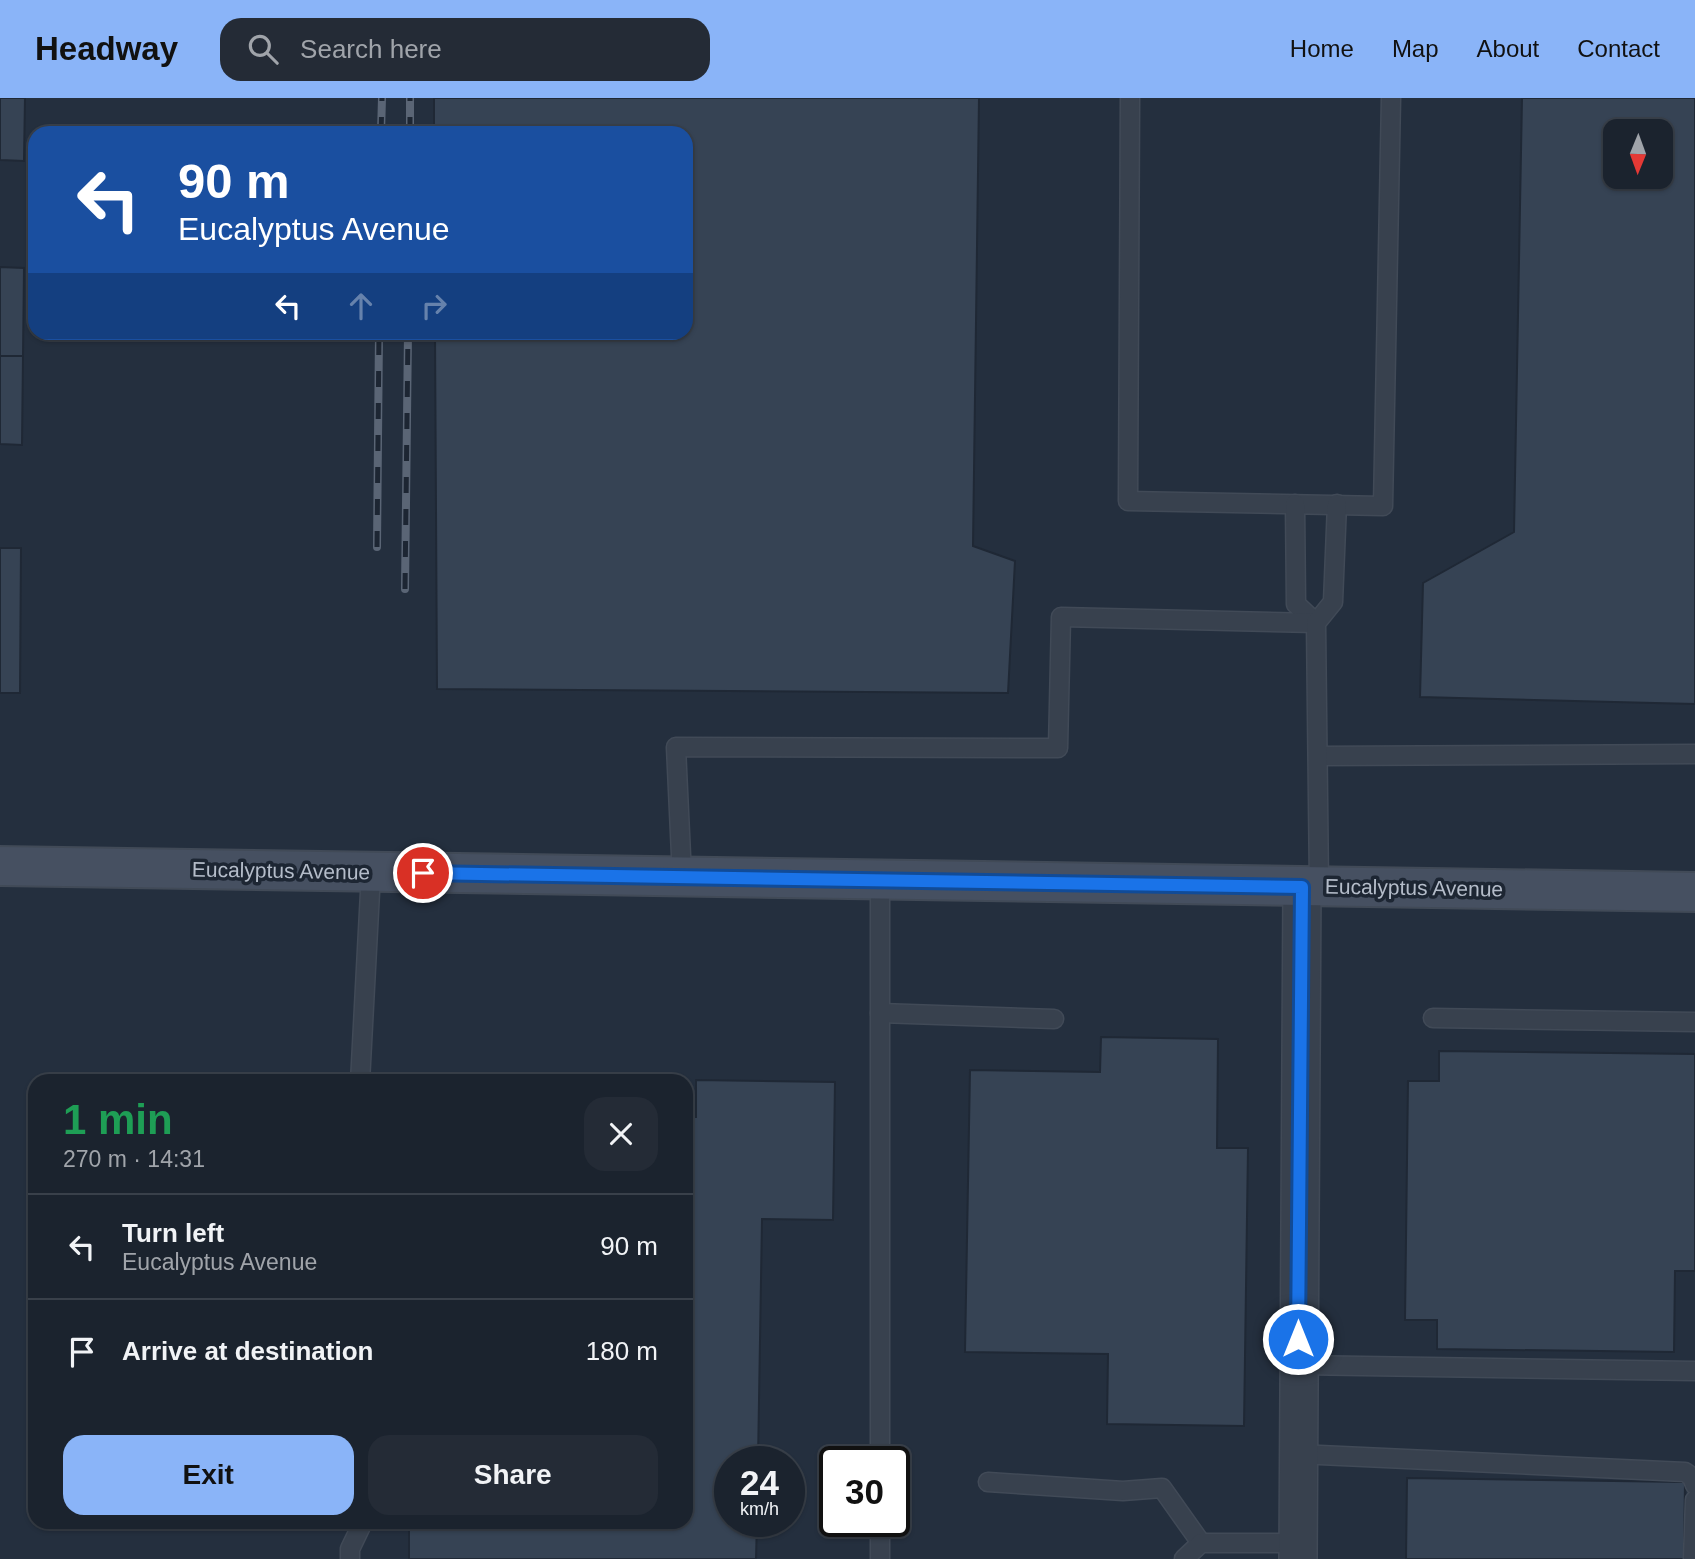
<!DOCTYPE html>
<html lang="en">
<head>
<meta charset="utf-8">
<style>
  body { margin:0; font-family:Arial,sans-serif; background:#242b36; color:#f1f3f6; height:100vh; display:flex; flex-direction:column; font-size:26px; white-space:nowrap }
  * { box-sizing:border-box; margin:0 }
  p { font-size:23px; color:#a0a4aa }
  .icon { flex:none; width:38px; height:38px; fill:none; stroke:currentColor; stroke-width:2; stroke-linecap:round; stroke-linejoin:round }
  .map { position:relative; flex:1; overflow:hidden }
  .panel { position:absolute; left:28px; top:976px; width:665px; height:455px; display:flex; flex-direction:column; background:#1b232e; border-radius:21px; box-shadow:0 2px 5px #0004,0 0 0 2px #39404a }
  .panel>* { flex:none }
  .guide { position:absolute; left:28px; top:28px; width:665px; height:214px; border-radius:21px; box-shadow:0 2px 5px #0004,0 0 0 2px #39404a; background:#1a4fa0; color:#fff; overflow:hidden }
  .needle { width:46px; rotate:181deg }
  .controls { position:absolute; left:1603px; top:21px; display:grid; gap:14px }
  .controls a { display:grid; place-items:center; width:70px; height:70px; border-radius:14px; background:#1b232e; box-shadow:0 2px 5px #0004,0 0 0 2px #39404a; font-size:35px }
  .speed { position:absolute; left:714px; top:1348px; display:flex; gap:14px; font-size:35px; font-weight:700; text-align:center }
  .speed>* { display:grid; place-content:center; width:91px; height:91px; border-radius:50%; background:#1b232e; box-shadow:0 2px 5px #0004,0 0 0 2px #39404a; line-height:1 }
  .speed small { font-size:18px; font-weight:400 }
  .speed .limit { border:4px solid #111; border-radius:10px; background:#fff; color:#111 }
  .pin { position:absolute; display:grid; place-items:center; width:60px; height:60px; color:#fff; margin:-30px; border:4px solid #fff; border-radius:50%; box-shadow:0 2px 7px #0007 }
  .me { position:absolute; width:77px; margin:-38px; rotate:0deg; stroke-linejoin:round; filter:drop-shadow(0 0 5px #0008) }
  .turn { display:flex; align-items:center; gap:24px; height:147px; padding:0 35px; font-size:32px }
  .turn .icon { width:91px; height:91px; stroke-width:2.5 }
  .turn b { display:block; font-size:49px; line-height:60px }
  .lanes { display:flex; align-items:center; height:66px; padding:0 35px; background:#0003; justify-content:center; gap:35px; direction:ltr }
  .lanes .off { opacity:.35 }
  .round { display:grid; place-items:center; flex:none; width:74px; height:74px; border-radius:21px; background:#242b36 }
  .head { display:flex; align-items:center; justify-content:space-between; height:119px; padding:0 35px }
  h1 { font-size:42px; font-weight:700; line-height:52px; color:#1e9e55 }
  .action { display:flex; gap:14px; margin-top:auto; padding:14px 35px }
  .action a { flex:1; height:80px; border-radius:21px; background:#8ab4f8; color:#111; font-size:28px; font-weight:700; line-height:80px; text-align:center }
  .action a+a { background:#242b36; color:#f1f3f6 }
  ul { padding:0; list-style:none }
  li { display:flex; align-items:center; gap:21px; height:105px; padding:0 35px; border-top:2px solid #39404a }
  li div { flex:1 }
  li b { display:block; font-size:26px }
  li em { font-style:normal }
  header { display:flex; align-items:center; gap:42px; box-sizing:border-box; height:98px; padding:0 35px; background:#8ab4f8; color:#111 }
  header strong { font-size:33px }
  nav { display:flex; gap:38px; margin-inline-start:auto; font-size:24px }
  .search { width:490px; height:63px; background:#242b36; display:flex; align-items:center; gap:18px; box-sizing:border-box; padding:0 24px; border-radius:21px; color:#a0a4aa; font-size:26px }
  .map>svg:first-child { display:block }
</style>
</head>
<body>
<header>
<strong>Headway</strong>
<div class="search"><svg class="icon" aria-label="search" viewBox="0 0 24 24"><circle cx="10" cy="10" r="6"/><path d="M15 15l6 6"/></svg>Search here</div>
<nav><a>Home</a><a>Map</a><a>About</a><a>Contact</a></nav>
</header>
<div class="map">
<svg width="1695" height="1461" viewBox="0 0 1695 1461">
  <rect width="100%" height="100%" fill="#242f3e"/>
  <g fill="#364354" stroke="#1f2835" stroke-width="2" fill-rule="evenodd">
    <path d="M0,0H25L24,63L0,62Z"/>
    <path d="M434,0H979L973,448L1015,463L1008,595L437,591L435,234H686V35H434Z"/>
    <path d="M1522,0H1695V606L1420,599L1423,485L1514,434ZM1615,33H1661V79H1615Z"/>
    <path d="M0,169L24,170L23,258H0Z"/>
    <path d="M0,258H23L22,347L0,346Z"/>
    <path d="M0,450H21L20,595H0Z"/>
    <path d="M1101,939L1218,941L1217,1050H1248L1244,1328L1107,1326L1108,1256L965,1254L970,972L1100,974Z"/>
    <path d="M1439,953L1695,956V1173H1675L1674,1254L1437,1251V1222H1405L1408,983H1439Z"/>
    <path d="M416,980L549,982V984H416Z"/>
    <path d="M696,982L835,984L833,1122L762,1121L758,1363H730V1423H757L756,1461H409V1424H686V1019H696Z"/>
    <path d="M1407,1380L1685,1384L1684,1461H1406Z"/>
  </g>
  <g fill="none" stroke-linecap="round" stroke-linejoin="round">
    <g stroke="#414a57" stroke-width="21">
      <g id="lane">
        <path d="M1130,0L1128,403L1383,408L1391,0"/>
        <path d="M1295,406L1296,506L1316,525"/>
        <path d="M1318,658L1695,656"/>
        <path d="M682,779L676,649L1058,650L1061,519L1316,525"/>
        <path d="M1319,789L1316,525L1333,504L1337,406"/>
        <path d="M880,915L1054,921"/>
        <path d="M1433,920L1695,924"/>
        <path d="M360,984L371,775"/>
        <path d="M1298,1267L1695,1273"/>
        <path d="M1298,1356L1685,1374L1692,1379L1695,1387"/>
        <path d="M880,1363V782"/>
        <path d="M988,1384L1123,1393L1162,1390L1201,1445"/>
        <path d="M350,1461V1451L363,1424"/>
        <path d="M880,1461V1423"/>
        <path d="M1184,1461L1201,1445H1298"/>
        <path d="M1693,1461L1695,1402"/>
      </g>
    </g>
    <g stroke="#414a57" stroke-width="40">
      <path id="street" d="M1298,1461L1302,789"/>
    </g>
    <g stroke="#414a57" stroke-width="42">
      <path id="secondary" d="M0,768L1695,794"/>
    </g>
    <use href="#lane" stroke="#38414e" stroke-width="18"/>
    <use href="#street" stroke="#38414e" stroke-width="37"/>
    <use href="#secondary" stroke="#465061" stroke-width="38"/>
    <g stroke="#5a6575" stroke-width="8">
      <g id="rail">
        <path d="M381,35L382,0"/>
        <path d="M410,35V0"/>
        <path d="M377,449L379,234"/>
        <path d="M405,491L408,234"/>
      </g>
    </g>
    <use href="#rail" stroke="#1d2633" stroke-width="5" stroke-dasharray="16" stroke-linecap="butt"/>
  </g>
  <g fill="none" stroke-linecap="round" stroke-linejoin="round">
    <g stroke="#114b97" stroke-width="18">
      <path id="route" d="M423,775L1302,789L1298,1241"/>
    </g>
    <use href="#route" stroke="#1a73e8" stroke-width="12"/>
  </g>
  <g text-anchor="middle" stroke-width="7" stroke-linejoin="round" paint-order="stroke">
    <g font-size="21" fill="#b4bcc9" stroke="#1d2633">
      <text transform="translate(281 773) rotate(1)" y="7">Eucalyptus Avenue</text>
      <text transform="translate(1414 790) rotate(1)" y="7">Eucalyptus Avenue</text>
    </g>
  </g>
</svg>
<div class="controls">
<a><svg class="needle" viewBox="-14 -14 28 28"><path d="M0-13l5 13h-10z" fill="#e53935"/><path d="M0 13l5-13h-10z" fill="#a0a4aa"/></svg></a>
</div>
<div class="speed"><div>24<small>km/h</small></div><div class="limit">30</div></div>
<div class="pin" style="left:423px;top:775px;background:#d93025"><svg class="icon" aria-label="arrive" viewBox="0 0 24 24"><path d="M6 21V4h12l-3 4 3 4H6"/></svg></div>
<svg class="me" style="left:1298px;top:1241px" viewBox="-20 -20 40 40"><circle r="17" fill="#1a73e8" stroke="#fff" stroke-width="3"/><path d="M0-11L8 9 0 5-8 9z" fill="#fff"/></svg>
<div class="guide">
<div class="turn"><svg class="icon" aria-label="left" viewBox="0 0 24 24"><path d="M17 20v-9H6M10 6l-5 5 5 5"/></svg><div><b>90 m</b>Eucalyptus Avenue</div></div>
<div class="lanes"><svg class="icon" aria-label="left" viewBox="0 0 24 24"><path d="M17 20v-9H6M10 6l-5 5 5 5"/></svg><svg class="icon off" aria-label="ahead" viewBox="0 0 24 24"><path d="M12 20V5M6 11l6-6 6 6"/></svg><svg class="icon off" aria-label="right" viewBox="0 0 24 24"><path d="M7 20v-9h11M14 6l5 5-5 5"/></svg></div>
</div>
<section class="panel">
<div class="head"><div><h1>1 min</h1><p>270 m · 14:31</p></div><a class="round"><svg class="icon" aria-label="close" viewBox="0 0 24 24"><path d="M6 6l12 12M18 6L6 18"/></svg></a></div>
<ul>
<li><svg class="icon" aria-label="left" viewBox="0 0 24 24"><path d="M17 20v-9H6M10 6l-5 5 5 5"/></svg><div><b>Turn left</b><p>Eucalyptus Avenue</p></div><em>90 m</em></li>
<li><svg class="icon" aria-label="arrive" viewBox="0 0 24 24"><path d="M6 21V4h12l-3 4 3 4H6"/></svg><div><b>Arrive at destination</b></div><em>180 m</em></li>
</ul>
<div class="action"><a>Exit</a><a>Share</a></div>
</section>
</div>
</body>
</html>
